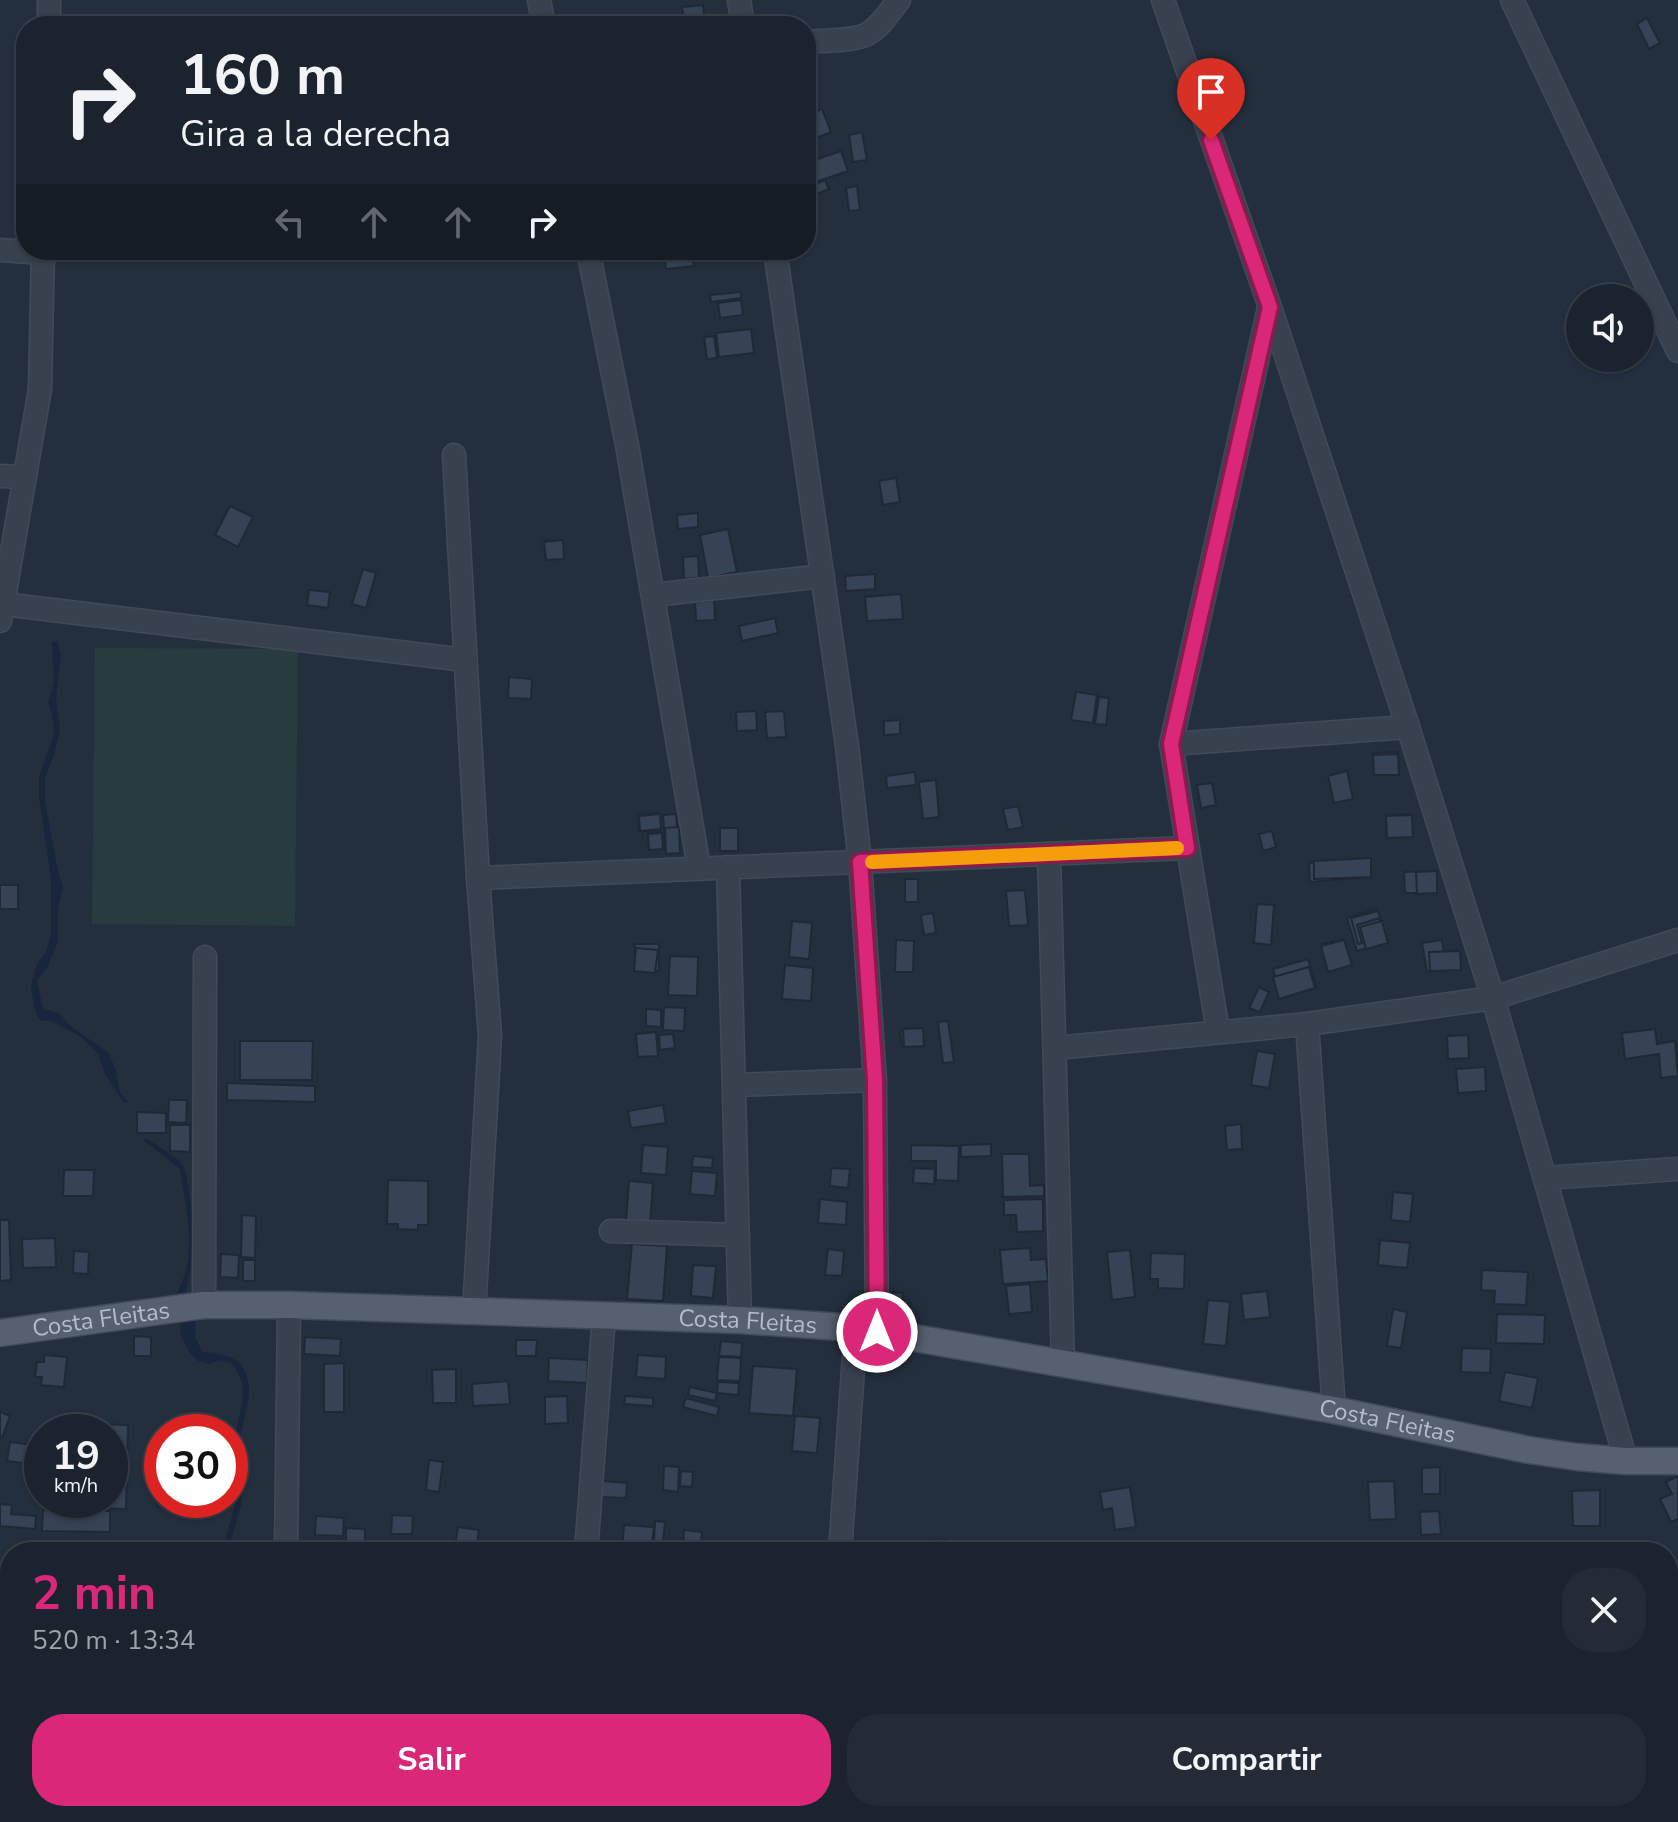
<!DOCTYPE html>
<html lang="es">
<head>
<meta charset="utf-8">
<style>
  body { margin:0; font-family:"Nunito Sans",sans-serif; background:#242b36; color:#f1f3f6; height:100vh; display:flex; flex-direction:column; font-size:30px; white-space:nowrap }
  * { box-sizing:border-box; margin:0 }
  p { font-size:26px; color:#a0a4aa }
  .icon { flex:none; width:44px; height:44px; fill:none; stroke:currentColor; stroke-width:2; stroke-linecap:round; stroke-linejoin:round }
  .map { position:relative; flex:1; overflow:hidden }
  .panel { position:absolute; left:0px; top:1542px; width:1678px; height:280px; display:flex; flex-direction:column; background:#1b232e; border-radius:32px 32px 0 0; box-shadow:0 2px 6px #0004,0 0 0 2px #39404a }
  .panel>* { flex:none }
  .guide { position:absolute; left:16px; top:16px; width:800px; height:244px; border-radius:32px; box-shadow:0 2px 6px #0004,0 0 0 2px #39404a; background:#1b232e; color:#f1f3f6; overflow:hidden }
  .tools { position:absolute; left:1566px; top:284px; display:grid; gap:16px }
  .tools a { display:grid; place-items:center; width:88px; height:88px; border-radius:50%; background:#1b232e; box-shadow:0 2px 6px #0004,0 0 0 2px #39404a; font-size:40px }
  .speed { position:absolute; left:24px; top:1414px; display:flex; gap:16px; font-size:40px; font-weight:700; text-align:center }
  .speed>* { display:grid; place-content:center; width:104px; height:104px; border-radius:50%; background:#1b232e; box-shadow:0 2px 6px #0004,0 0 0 2px #39404a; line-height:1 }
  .speed small { font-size:20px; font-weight:400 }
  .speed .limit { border:12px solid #d22; background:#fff; color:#111 }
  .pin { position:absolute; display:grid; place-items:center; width:68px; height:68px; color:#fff; margin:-82px -34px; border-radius:50% 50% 50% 0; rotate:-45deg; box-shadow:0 0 8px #0007 }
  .pin .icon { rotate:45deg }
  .me { position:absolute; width:88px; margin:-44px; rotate:0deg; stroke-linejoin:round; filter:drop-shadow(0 0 6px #0008) }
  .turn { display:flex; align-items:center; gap:28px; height:168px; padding:0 32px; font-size:36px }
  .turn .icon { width:104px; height:104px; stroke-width:2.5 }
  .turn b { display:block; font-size:56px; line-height:68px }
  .lanes { display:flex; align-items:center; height:76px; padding:0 32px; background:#0003; justify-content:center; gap:40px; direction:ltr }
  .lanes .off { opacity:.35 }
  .round { display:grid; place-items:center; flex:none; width:84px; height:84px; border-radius:32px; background:#242b36 }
  .head { display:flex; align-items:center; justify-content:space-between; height:136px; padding:0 32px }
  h1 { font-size:48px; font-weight:700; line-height:60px; color:#db2777 }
  .cta { display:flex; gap:16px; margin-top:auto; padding:16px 32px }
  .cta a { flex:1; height:92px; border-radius:32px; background:#db2777; color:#fff; font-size:32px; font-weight:700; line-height:92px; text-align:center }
  .cta a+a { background:#242b36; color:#f1f3f6 }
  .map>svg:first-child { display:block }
</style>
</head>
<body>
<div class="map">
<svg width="1678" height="1822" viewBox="0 0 1678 1822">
  <rect width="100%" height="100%" fill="#242f3e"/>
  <path fill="#263c3f" d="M95,648L298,649L295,926L92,924Z"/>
  <g fill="#17263c">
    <path d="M57,640L61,656L56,697L60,731L54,755L45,778V801L58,871L63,887L58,909V941L48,966L37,981L43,1008L60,1014L69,1025L109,1053L116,1071L120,1093L129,1102L124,1103L105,1074L98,1054L81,1037L52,1021H42L38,1018L34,1007L31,986L37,964L46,952L51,935V878L39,798V777L54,734L52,715L48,702L54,682L52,642Z"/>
    <path d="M142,1139H148C158,1147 178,1156 183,1166C186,1172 188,1183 189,1191C195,1229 194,1254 186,1292L177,1293C199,1253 186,1211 180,1169Z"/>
    <path d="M195,1319C195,1332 195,1341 203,1352C218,1355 238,1354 245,1371C257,1397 238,1429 237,1456C236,1470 243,1483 242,1498C240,1518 231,1531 230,1552H225L226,1536L237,1498L232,1450L243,1398L242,1382L236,1369L231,1363L218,1361L210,1364L198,1361L190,1354L181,1336L180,1321Z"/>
  </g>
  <g fill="#364354" stroke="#1f2835" stroke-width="2">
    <path d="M703,5L705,26H685L682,7Z"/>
    <path d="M1647,18L1660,43L1649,49L1637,24Z"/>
    <path d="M822,109L831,132L806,142V116Z"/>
    <path d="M862,132L867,160L853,162L849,135Z"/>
    <path d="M841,151L848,171L807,185L806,163Z"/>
    <path d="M825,180L829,189L810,197L807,188Z"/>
    <path d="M857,186L860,210L849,211L846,188Z"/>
    <path d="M663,250H692L694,266L666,269Z"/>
    <path d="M713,250H748L749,256L714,260Z"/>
    <path d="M741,292V298L711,302L710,295Z"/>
    <path d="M741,300L743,315L720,318L718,303Z"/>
    <path d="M751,329L754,353L719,357L716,333Z"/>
    <path d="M714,336L717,358L707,359L704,337Z"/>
    <path d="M896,478L900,502L883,505L879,481Z"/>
    <path d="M230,506L253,517L238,547L215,535Z"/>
    <path d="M698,513V527L678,529L677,515Z"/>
    <path d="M728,529L737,572L708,578L700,535Z"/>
    <path d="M562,540L563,558L546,559L545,541Z"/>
    <path d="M563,540L564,559L546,560L544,542Z"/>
    <path d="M698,556L699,578L684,579L683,557Z"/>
    <path d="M363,569L376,573L366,608L352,604Z"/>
    <path d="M875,574V589L846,591L845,576Z"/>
    <path d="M309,590L330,592L328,608L307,605Z"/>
    <path d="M901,594L903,619L867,621L865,597Z"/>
    <path d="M714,600L715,620L696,621L695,602Z"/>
    <path d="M775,618L778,633L742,641L739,626Z"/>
    <path d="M509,677L532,679L531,699L508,698Z"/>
    <path d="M1076,692L1097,695L1093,723L1071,720Z"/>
    <path d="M1099,697L1109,698L1106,725L1095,724Z"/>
    <path d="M756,711L757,730L737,731L736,712Z"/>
    <path d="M784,711L786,737L767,738L765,712Z"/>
    <path d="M900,720V734L884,735V721Z"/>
    <path d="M1398,752L1399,774L1375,775L1373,753Z"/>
    <path d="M1398,754L1399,775H1374L1373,755Z"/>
    <path d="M1347,771L1353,799L1334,803L1328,776Z"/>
    <path d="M915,772L916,785L887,788L886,776Z"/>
    <path d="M936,780L939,817L923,819L919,782Z"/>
    <path d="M1212,783L1216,805L1201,808L1197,785Z"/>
    <path d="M1018,806L1023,827L1008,830L1003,809Z"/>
    <path d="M659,813L660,830L639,831L638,814Z"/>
    <path d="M660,814L661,829L640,831L639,816Z"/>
    <path d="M676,814L679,852L666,853L663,815Z"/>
    <path d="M1411,814V835L1386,836V815Z"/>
    <path d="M1412,815L1413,837L1387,838L1386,816Z"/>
    <path d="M679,827L680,853L666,854L665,828Z"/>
    <rect x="720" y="828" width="18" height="23"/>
    <path d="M1272,831L1276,847L1263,851L1259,834Z"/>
    <path d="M661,832L662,848L649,849V833Z"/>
    <path d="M662,833L663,849L649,850L648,834Z"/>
    <path d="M1368,858L1369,877L1310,882L1309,863Z"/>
    <path d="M1371,858V877L1314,879V861Z"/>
    <path d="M1434,871L1435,893H1405L1404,872Z"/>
    <path d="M1437,871V893L1417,894L1416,872Z"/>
    <rect x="905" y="879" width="13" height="23"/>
    <rect x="0" y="885" width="18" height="24"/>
    <path d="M1025,890L1028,925L1009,926L1006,891Z"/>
    <path d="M1257,904L1274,905L1271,945L1254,943Z"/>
    <path d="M1376,909L1386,942L1357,951L1347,918Z"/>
    <path d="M1378,911L1380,918L1357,925L1362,943L1358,944L1351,918Z"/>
    <path d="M933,913L936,933L924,935L921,915Z"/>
    <path d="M792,921L812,923L809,959L789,957Z"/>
    <path d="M1382,921L1388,943L1366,949L1360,927Z"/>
    <path d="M1344,939L1350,965L1328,970L1322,944Z"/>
    <path d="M896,940L914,941L913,972H895Z"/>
    <path d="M1344,940L1352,965L1328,972L1321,946Z"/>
    <path d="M1442,940L1444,952L1458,950L1460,967L1427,972L1422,943Z"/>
    <rect x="635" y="944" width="24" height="27"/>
    <path d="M636,948L658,950L655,973L634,971Z"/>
    <path d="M1460,951L1461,970L1430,971L1429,952Z"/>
    <path d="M670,956L698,957L697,996L668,995Z"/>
    <path d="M1308,959L1316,987L1281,996L1273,969Z"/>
    <path d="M785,965L813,968L811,1001L782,999Z"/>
    <path d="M1309,967L1315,988L1279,999L1273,977Z"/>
    <path d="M1259,987L1269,992L1260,1012L1249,1008Z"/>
    <path d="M664,1007L685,1008L684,1031L663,1030Z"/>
    <path d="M646,1009L661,1010V1027L646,1026Z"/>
    <path d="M948,1021L954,1062L943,1063L938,1022Z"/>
    <path d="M922,1028L924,1044L902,1046L900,1031Z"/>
    <path d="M923,1028L924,1046L904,1047L903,1029Z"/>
    <path d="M1655,1029L1657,1044L1675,1041L1678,1076L1661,1078L1659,1054L1625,1059L1622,1033Z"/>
    <path d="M656,1032L658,1056L638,1057L636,1034Z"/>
    <path d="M673,1034L675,1048L660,1050L659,1035Z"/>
    <path d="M1468,1035L1469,1058L1448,1059L1447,1036Z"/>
    <path d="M240,1041H313L312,1080H240Z"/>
    <path d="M1257,1051L1275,1054L1269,1088L1251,1085Z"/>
    <path d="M1485,1067L1486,1091L1458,1093L1456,1069Z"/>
    <path d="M227,1083L315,1086V1102L227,1100Z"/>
    <path d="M169,1100H187L186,1123L168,1122Z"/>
    <path d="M663,1105L666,1123L631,1128L628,1111Z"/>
    <path d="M137,1112L166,1113V1133H137Z"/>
    <path d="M1241,1124L1242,1149L1227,1150L1225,1126Z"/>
    <path d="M170,1125H190V1152L170,1151Z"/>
    <path d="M991,1144V1156L961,1157V1145Z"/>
    <path d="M643,1145L668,1147L666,1175L641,1173Z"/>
    <path d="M911,1145L959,1146L958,1181L936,1180V1161H911Z"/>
    <path d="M1002,1154H1029L1030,1186L1044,1185V1196L1003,1197Z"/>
    <path d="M693,1156L713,1158L712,1168L692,1167Z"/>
    <path d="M831,1168L850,1169L848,1188L830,1186Z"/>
    <path d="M914,1168L935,1169L934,1184L913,1183Z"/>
    <path d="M64,1170H94L93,1196H63Z"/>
    <path d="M692,1171L717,1173L715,1196L690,1194Z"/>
    <path d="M388,1180L428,1181V1225H418V1230L398,1229V1224H387Z"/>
    <path d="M629,1181L653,1183L650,1223L626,1222Z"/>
    <path d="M1393,1192L1413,1194L1410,1222L1391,1220Z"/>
    <path d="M820,1199L847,1202L846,1225L818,1223Z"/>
    <path d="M1043,1199V1231L1017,1232L1016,1215H1004V1200Z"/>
    <path d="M242,1215L256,1216L255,1258L241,1257Z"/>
    <path d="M0,1220H9L11,1280L0,1281Z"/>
    <path d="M55,1238L56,1267L23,1268L22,1239Z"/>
    <path d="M1380,1240L1410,1243L1407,1268L1378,1265Z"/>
    <path d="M632,1244L667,1246L663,1301L627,1299Z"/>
    <path d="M1030,1248L1031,1260L1046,1259L1048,1281L1003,1284L1000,1250Z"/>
    <path d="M828,1249L844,1251L842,1276L825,1275Z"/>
    <path d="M1130,1250L1135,1297L1112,1300L1107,1252Z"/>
    <path d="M74,1251L89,1252L88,1274L73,1273Z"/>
    <path d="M1151,1253L1185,1254L1184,1289L1158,1288V1279H1150Z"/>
    <path d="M221,1254L239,1255L238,1278L220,1277Z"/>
    <rect x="243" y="1260" width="12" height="21"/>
    <path d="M693,1265L716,1266L713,1298L691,1296Z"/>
    <path d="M1482,1270L1528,1272L1526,1305L1494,1304L1495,1291L1481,1290Z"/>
    <path d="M1030,1284L1032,1312L1009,1314L1006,1286Z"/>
    <path d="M1267,1291L1270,1317L1244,1320L1241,1294Z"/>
    <path d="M893,1292L903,1293L902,1309H892Z"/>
    <path d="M1208,1300L1230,1302L1226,1346L1203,1344Z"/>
    <path d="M1393,1309L1407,1312L1401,1348L1387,1346Z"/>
    <path d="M1497,1314L1545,1315L1544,1344L1496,1343Z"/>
    <path d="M134,1336L151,1337V1356H134Z"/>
    <path d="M305,1337L341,1339L340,1356L304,1354Z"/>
    <path d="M516,1340H537L536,1356H516Z"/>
    <path d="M721,1341L742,1343L741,1357L719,1356Z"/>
    <path d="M1462,1348L1491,1349L1490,1373L1461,1372Z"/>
    <path d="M44,1355L67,1357L64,1387L41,1385L42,1377H35L37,1362H44Z"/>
    <path d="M638,1355L666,1357L665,1379L636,1377Z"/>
    <path d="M719,1357L741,1358L740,1381L717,1380Z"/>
    <path d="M549,1358L588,1360L587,1383L548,1381Z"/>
    <path d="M344,1363V1412H324V1364Z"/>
    <path d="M753,1366L797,1369L793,1416L749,1413Z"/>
    <path d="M456,1369V1403H433L432,1370Z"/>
    <path d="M1505,1372L1538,1378L1532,1408L1499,1401Z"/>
    <path d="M508,1381L510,1404L473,1406L472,1384Z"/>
    <path d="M718,1382L739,1383L738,1395L717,1393Z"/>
    <path d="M690,1387L717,1393L715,1401L688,1395Z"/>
    <path d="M567,1396L568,1423L545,1424V1397Z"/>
    <path d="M625,1396L653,1398V1406L624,1404Z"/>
    <path d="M686,1398L719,1407L717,1416L683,1407Z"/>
    <path d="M0,1412L10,1416L2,1438L0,1437Z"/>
    <path d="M795,1416L820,1418L817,1453L792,1451Z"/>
    <path d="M100,1424L128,1425L126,1509L98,1508V1500H110V1432H100Z"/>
    <path d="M159,1439H162V1500H175V1507H157Z"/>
    <path d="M10,1442L33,1445L30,1464L7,1461Z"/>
    <path d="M36,1442L42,1443V1497L31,1495Z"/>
    <path d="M429,1460L443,1462L439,1492L426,1490Z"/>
    <path d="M664,1466L679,1467L678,1492L663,1490Z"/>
    <path d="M1440,1467V1494H1422V1468Z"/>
    <path d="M681,1471L693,1472L692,1487L680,1486Z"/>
    <path d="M1678,1476V1519L1671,1522L1660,1499L1672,1494L1666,1482Z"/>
    <path d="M603,1481L627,1483L626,1498L601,1497Z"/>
    <path d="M1394,1481L1396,1519L1370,1520L1368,1482Z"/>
    <path d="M1130,1487L1136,1527L1115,1530L1112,1508L1103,1510L1100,1492Z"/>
    <path d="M1600,1490V1526H1573L1572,1491Z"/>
    <path d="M0,1504L12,1505L11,1514L36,1516L35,1529L0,1526Z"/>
    <path d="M43,1510L110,1511V1532L42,1531Z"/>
    <path d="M1439,1511L1441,1534L1421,1535L1420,1512Z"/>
    <path d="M392,1515L413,1516L412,1534H391Z"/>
    <path d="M316,1516L344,1518L343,1536L315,1535Z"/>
    <path d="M655,1521L665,1522L663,1542L654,1541Z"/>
    <path d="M624,1525L654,1527L651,1552H622Z"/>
    <path d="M458,1527L479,1530L476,1552H454Z"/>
    <path d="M346,1528L365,1529V1541H346Z"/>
    <path d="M684,1530L702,1532L700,1552H683Z"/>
    <path d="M946,1539V1552H927V1540Z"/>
    <path d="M375,1542L394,1545L393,1552H374Z"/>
    <path d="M924,1542L925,1552H884V1543Z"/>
    <path d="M469,1812H496L494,1822L468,1818Z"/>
    <path d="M521,1812H541L540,1822H520Z"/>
  </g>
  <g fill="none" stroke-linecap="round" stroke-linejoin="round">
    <g stroke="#414a57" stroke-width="25">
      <g id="minor">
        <path d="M539,0L544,26"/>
        <path d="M739,0L743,26"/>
        <path d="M1163,0L1270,307L1408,727L1493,998L1626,1461"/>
        <path d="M1512,0L1678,351"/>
        <path d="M49,26V0"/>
        <path d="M806,42C822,40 856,42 869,33C881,26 890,11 899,0"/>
        <path d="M0,250L43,253"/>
        <path d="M588,250L627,445L699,868"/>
        <path d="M775,250L847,746L860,862L875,1080L877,1332"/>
        <path d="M454,455L478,878L490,1036L474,1312"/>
        <path d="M0,476L25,477"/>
        <path d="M653,595L823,576"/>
        <path d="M3,604L465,660"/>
        <path d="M0,621L40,389L43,250"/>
        <path d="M1171,744L1408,727"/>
        <path d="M1049,854L1063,1364"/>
        <path d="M728,867L740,1320"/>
        <path d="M478,878L1187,848"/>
        <path d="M1307,1024L1334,1410"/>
        <path d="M1218,1032L1171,744L1269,308"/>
        <path d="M1055,1048L1307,1024L1493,998L1678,940"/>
        <path d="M734,1085L875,1080"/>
        <path d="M1545,1178L1678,1169"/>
        <path d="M611,1231L738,1235"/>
        <path d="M204,1305L205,957"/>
        <path d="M286,1552L289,1305"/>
        <path d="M586,1552L604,1316"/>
        <path d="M840,1552L856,1328"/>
        <path d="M566,1813V1812"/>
        <path d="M826,1822V1812"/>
      </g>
    </g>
    <g stroke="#414a57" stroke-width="29">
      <g id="major">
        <path id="s1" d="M0,1333L204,1305H289L740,1320L856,1328L1334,1410L1529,1450L1577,1457L1626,1461H1678"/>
      </g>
    </g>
    <use href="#minor" stroke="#38414e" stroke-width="22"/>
    <use href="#major" stroke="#56606e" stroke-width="26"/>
  </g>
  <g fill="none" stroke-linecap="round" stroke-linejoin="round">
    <g stroke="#8e194d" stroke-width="20">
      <path id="route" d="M877,1332L875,1080L860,862L1187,848L1171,744L1270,307L1211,140"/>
    </g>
    <use href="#route" stroke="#db2777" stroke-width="14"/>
    <path stroke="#f59e0b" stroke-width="14" d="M872,862L1177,848"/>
  </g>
  <g text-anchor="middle" stroke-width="8" stroke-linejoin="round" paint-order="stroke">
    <g font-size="24" fill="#b4bcc9" stroke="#1d2633">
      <text dy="8" stroke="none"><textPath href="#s1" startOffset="102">Costa Fleitas</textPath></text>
      <text dy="8" stroke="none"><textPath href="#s1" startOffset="750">Costa Fleitas</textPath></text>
      <text dy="8" stroke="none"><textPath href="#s1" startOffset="1398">Costa Fleitas</textPath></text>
    </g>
  </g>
</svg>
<div class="tools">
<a><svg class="icon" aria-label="sound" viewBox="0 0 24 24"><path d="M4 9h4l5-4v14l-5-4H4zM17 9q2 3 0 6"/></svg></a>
</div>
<div class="speed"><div>19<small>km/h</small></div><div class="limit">30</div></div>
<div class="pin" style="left:1211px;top:140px;background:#d93025"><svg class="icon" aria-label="arrive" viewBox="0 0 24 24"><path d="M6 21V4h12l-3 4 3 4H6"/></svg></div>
<svg class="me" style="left:877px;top:1332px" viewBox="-20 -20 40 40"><circle r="17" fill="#db2777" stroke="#fff" stroke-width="3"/><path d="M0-11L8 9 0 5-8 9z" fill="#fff"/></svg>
<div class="guide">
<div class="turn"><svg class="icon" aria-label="right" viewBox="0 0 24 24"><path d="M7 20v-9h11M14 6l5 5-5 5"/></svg><div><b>160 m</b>Gira a la derecha</div></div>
<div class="lanes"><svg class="icon off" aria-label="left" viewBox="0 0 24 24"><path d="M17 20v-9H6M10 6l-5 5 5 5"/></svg><svg class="icon off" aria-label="ahead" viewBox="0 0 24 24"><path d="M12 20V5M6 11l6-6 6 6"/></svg><svg class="icon off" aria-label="ahead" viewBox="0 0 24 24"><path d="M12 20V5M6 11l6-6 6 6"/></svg><svg class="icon" aria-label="right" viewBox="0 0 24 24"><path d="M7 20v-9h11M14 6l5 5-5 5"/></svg></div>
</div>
<section class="panel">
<div class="head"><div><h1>2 min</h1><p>520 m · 13:34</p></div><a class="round"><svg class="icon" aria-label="close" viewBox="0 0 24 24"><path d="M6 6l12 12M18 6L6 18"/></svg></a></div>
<div class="cta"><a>Salir</a><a>Compartir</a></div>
</section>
</div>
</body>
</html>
